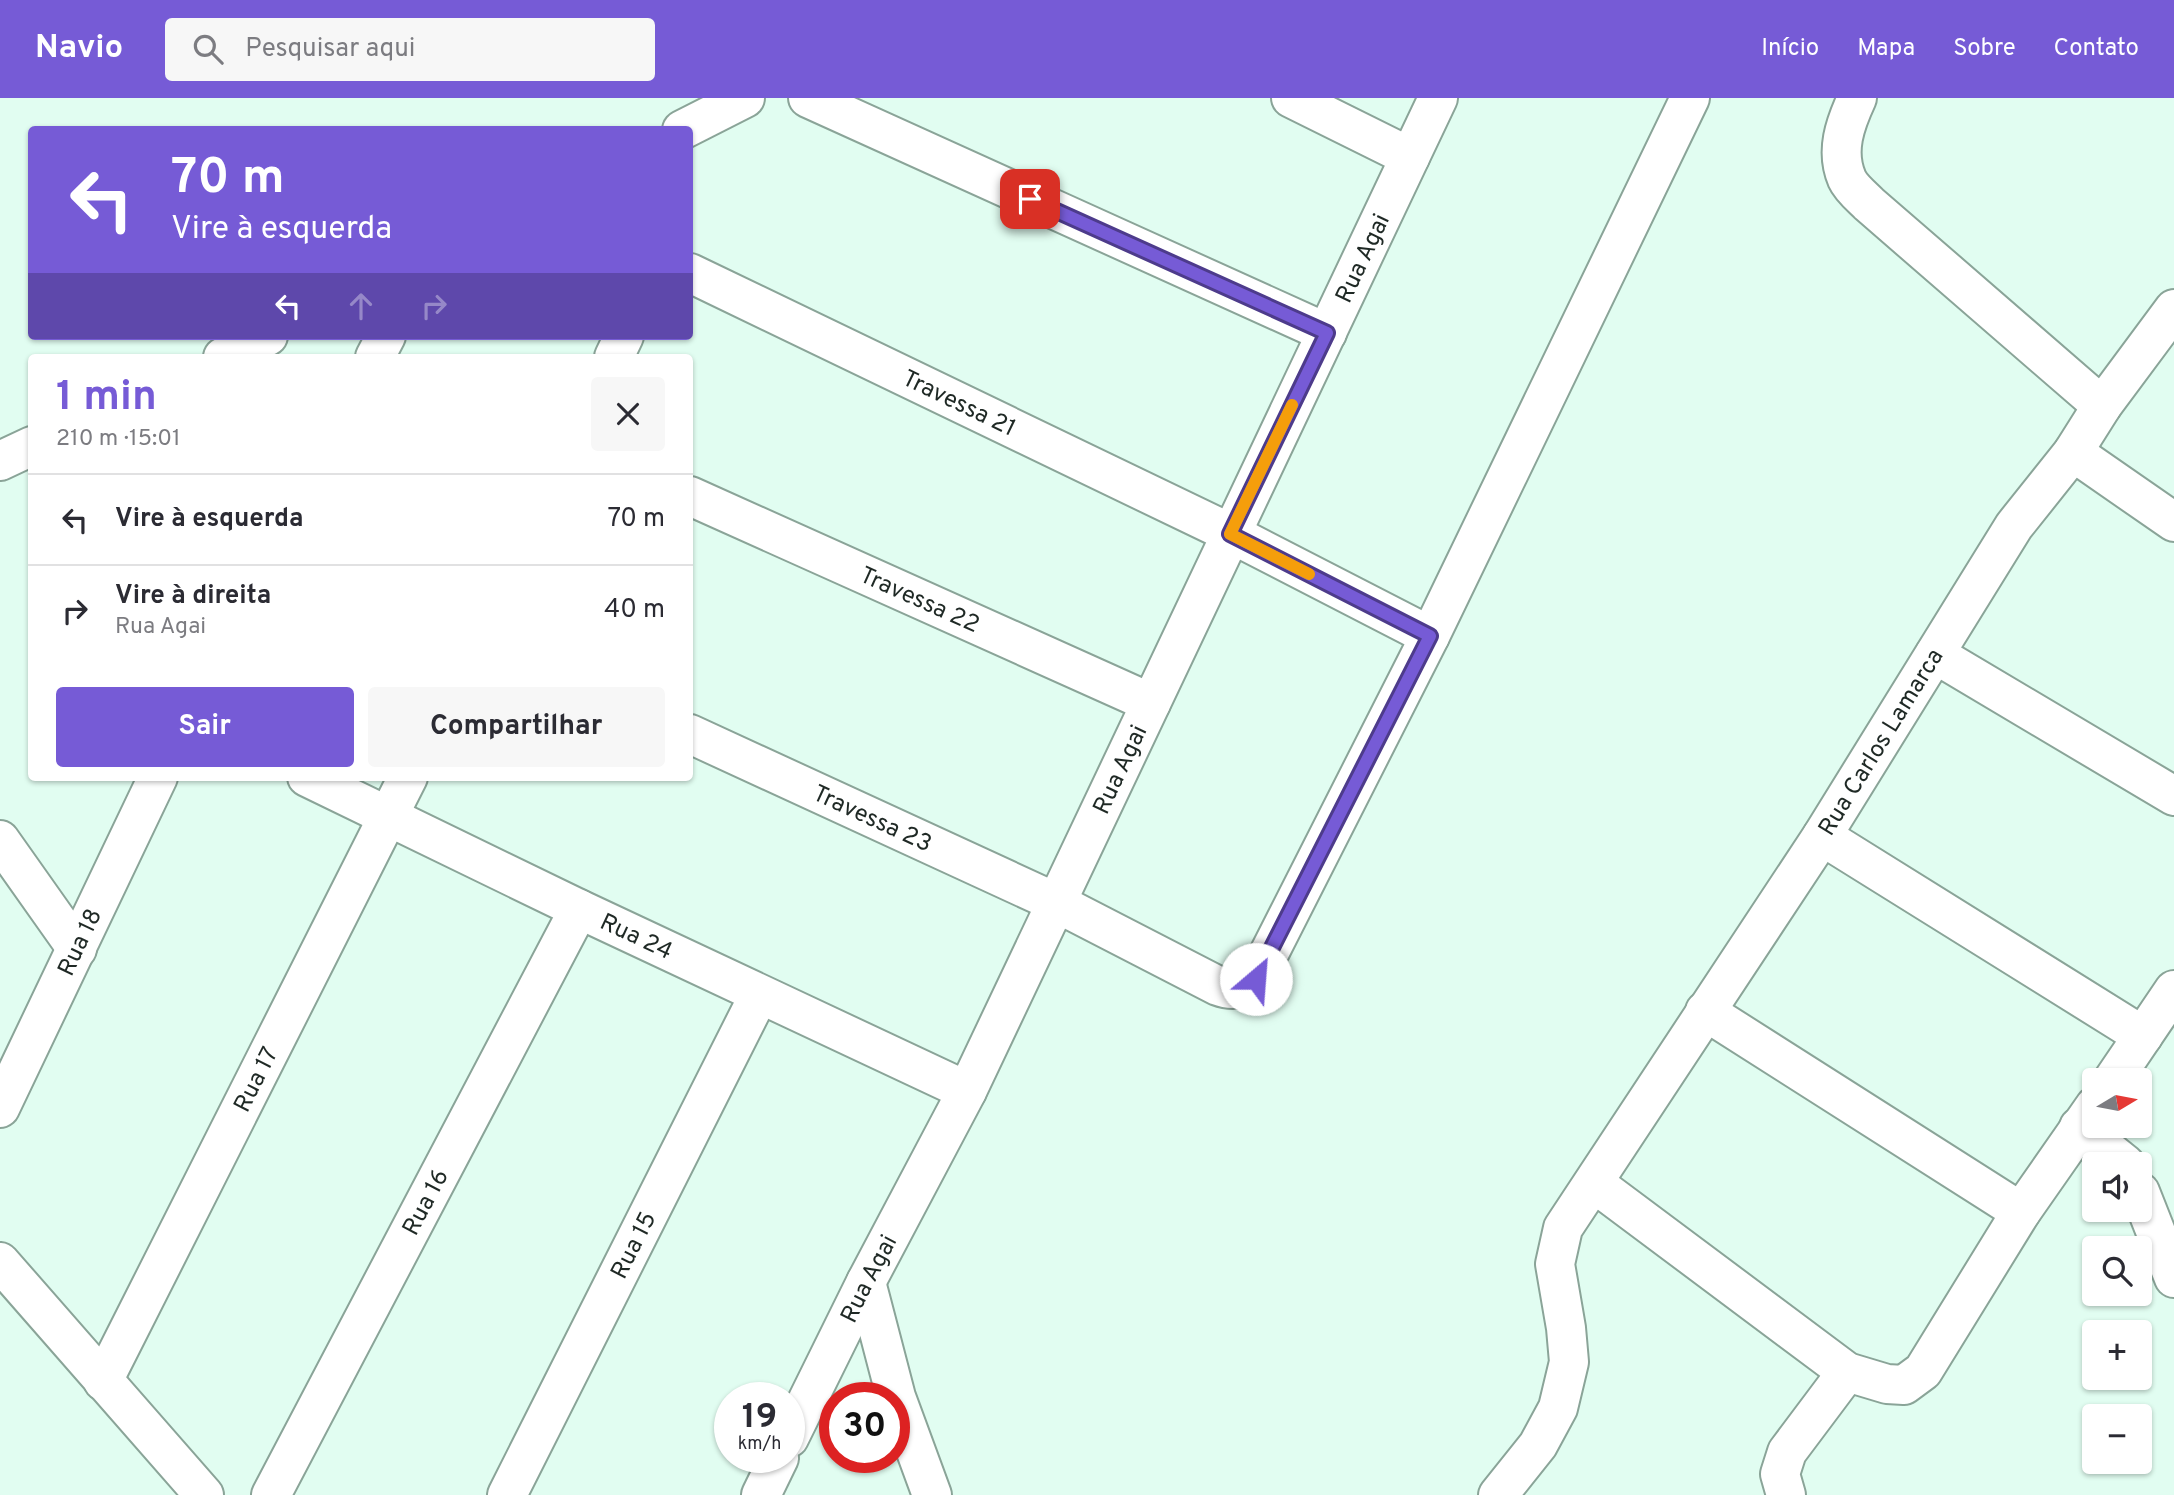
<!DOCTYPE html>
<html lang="pt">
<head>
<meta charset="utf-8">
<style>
  body { margin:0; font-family:Overpass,sans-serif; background:#f7f7f7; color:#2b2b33; height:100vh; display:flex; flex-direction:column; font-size:26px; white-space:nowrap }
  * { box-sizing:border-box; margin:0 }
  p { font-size:23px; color:#7c7c81 }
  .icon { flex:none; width:38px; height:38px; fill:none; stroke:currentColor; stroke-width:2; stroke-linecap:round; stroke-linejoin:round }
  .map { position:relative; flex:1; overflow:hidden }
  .side { position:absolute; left:28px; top:256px; width:665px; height:427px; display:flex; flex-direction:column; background:#fff; border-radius:7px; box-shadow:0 2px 5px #0004 }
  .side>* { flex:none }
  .guide { position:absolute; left:28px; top:28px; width:665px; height:214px; border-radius:7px; box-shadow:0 2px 5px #0004; background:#765bd6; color:#fff; overflow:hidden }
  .needle { width:46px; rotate:80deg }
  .fabs { position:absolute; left:2082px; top:970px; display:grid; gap:14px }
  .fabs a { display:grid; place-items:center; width:70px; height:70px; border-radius:7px; background:#fff; box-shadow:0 2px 5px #0004; font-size:35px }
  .speed { position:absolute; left:714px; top:1284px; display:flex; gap:14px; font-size:35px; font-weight:700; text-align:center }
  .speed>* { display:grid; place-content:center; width:91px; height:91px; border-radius:50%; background:#fff; box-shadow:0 2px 5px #0004; line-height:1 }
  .speed small { font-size:18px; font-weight:400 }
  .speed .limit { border:10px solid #d22; background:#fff; color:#111 }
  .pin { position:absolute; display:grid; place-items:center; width:60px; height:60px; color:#fff; margin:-30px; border-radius:14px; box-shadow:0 4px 10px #0006 }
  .me { position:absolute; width:77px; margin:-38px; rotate:27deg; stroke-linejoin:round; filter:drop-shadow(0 0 5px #0008) }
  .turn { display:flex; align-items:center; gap:24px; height:147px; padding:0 28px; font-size:32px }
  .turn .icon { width:91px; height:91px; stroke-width:2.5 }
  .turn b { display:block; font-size:49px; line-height:60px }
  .lanes { display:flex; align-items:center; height:66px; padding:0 28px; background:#0003; justify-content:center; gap:35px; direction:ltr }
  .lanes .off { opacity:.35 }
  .round { display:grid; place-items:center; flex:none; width:74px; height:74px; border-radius:7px; background:#f7f7f7 }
  .headline { display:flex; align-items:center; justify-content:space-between; height:119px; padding:0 28px }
  h1 { font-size:42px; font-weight:700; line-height:52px; color:#765bd6 }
  .action { display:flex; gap:14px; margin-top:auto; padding:14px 28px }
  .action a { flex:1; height:80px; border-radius:7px; background:#765bd6; color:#fff; font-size:28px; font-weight:700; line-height:80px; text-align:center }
  .action a+a { background:#f7f7f7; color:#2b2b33 }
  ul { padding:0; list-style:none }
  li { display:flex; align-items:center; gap:21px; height:91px; padding:0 28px; border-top:2px solid #e1e1e2 }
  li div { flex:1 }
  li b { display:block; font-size:26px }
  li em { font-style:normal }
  header { display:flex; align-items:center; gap:42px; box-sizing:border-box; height:98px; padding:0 35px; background:#765bd6; color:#fff }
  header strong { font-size:33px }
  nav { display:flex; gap:38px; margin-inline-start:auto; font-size:24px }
  .search { width:490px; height:63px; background:#f7f7f7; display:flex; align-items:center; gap:18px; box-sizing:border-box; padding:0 24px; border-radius:7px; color:#7c7c81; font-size:26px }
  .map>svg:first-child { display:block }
</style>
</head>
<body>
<header>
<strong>Navio</strong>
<div class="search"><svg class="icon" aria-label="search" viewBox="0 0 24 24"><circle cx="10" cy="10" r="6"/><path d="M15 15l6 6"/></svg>Pesquisar aqui</div>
<nav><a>Início</a><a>Mapa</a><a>Sobre</a><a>Contato</a></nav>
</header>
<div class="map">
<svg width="2174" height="1397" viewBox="0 0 2174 1397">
  <rect width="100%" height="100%" fill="#e1fdf1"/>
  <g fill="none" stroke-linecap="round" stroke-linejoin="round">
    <g stroke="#8aa498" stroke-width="42">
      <g id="street">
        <path d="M808,0L1327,235"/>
        <path d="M1291,0L1410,59"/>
        <path d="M1857,0C1845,26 1835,53 1847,81C1851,90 1862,99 1869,106L2102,308"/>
        <path d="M682,32L745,0"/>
        <path id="s1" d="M690,175L1230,435L1430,538"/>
        <path d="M223,259L268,238"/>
        <path d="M375,259L386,238"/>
        <path d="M614,259L624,238"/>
        <path d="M2073,354L2174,424"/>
        <path d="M0,363L32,348"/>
        <path id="s2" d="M690,398L1151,605"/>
        <path d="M1935,556L2174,698"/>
        <path id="s3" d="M690,636L1055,804L1218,888C1234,894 1242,891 1256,881L1430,538L1690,0"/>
        <path id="s4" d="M307,679L579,811L967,993"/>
        <path d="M1822,738L2143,938"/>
        <path d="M0,742L77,851"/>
        <path d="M1705,913L2021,1114"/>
        <path d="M2113,982L2174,892"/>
        <path id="s5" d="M0,1010L158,679"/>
        <path d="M2079,1029L2125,1066"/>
        <path d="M1594,1085L1847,1274L1887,1286L1904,1287L1923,1273L2021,1114L2095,1008"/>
        <path d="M2140,1094L2174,1180"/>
        <path d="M866,1184L896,1299L932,1397"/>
        <path id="s6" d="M103,1283L408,679"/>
        <path id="s7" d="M271,1397L579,811"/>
        <path id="s8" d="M507,1397L759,897"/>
        <path id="s9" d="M1498,1397L1538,1347L1558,1310L1569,1264L1566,1230L1555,1166L1563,1130L1822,738L2014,428L2073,354L2102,308L2174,211"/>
        <path d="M1786,1397L1780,1376L1787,1354L1847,1274"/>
      </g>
    </g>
    <g stroke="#8aa498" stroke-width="42">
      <g id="secondary">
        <path d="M0,1164L204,1397"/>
        <path id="s10" d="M789,1340L866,1184L967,993L1438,0"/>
        <path d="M761,1397L779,1360"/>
      </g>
    </g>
    <use href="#street" stroke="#fff" stroke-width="38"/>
    <use href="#secondary" stroke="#fff" stroke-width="38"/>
  </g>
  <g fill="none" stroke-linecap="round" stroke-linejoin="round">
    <g stroke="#4d3b8b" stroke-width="18">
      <path id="route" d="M1030,101L1327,235L1230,436L1430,538L1256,881"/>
    </g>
    <use href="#route" stroke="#765bd6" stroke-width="12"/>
    <path stroke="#f59e0b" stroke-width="12" d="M1292,307L1230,436L1309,476"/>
  </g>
  <g text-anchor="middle" stroke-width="5" stroke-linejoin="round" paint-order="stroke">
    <g font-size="24" fill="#1f2925" stroke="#e1fdf1">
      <text dy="8" stroke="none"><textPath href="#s10" startOffset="1312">Rua Agai</textPath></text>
      <text dy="8" stroke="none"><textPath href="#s1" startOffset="299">Travessa 21</textPath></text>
      <text dy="8" stroke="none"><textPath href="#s2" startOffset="252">Travessa 22</textPath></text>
      <text dy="8" stroke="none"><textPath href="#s9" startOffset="870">Rua Carlos Lamarca</textPath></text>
      <text dy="8" stroke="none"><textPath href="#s10" startOffset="746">Rua Agai</textPath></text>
      <text dy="8" stroke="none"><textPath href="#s3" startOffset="201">Travessa 23</textPath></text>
      <text dy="8" stroke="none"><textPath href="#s4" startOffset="366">Rua 24</textPath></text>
      <text dy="8" stroke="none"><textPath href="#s5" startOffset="184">Rua 18</textPath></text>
      <text dy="8" stroke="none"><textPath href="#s6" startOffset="338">Rua 17</textPath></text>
      <text dy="8" stroke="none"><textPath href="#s7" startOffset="331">Rua 16</textPath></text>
      <text dy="8" stroke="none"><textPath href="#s8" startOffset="280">Rua 15</textPath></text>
      <text dy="8" stroke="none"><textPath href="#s10" startOffset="178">Rua Agai</textPath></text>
    </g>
  </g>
</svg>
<div class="fabs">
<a><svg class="needle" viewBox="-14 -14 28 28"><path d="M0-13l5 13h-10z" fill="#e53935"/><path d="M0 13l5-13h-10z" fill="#7c7c81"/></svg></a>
<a><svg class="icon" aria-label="sound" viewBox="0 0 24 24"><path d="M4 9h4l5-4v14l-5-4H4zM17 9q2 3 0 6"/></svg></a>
<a><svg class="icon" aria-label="search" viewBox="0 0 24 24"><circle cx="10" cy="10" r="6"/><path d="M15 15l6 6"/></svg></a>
<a>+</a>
<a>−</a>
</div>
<div class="speed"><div>19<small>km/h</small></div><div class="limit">30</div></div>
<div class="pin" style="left:1030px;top:101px;background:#d93025"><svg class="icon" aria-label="arrive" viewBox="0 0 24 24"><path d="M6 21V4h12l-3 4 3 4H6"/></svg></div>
<svg class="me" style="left:1256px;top:881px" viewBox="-20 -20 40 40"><circle r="19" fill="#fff"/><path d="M0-13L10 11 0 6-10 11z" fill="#765bd6"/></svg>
<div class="guide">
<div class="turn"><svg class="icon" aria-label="left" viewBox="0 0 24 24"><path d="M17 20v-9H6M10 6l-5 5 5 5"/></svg><div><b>70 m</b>Vire à esquerda</div></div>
<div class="lanes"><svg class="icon" aria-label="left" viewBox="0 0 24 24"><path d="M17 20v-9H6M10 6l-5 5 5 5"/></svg><svg class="icon off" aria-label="ahead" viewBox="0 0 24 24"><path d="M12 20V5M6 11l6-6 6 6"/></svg><svg class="icon off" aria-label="right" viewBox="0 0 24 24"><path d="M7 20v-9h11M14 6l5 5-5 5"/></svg></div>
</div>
<section class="side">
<div class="headline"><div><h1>1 min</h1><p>210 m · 15:01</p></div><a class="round"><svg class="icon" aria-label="close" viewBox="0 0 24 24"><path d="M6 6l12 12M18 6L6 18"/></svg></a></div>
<ul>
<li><svg class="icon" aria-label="left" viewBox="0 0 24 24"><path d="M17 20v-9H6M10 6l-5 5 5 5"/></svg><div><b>Vire à esquerda</b></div><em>70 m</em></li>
<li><svg class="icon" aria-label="right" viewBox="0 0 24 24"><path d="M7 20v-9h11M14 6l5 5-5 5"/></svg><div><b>Vire à direita</b><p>Rua Agai</p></div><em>40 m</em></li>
</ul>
<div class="action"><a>Sair</a><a>Compartilhar</a></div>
</section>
</div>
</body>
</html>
